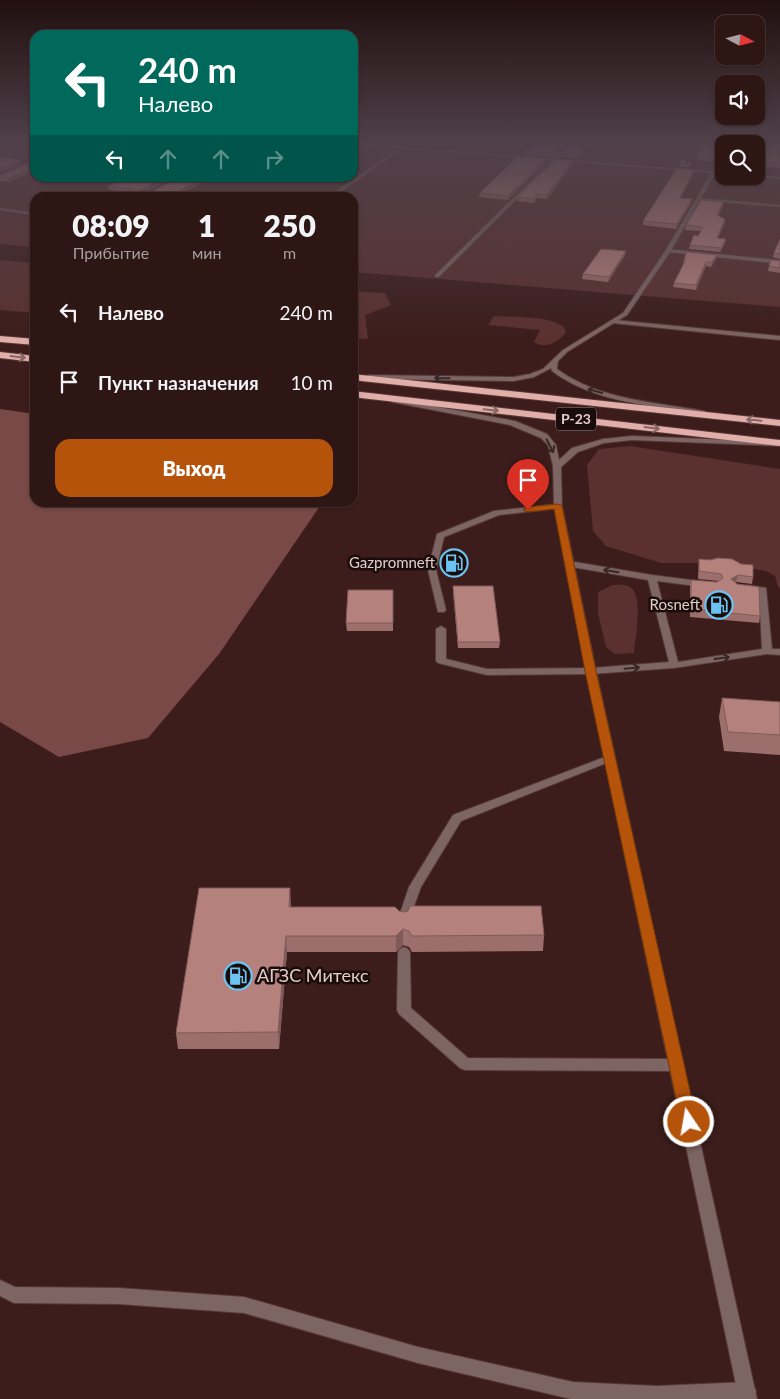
<!DOCTYPE html>
<html lang="ru">
<head>
<meta charset="utf-8">
<style>
  body { margin:0; font-family:Lato,sans-serif; background:#351f1d; color:#f1f3f6; height:100vh; display:flex; flex-direction:column; font-size:19px; white-space:nowrap }
  * { box-sizing:border-box; margin:0 }
  p { font-size:16px; color:#a79fa0 }
  .icon { flex:none; width:28px; height:28px; fill:none; stroke:currentColor; stroke-width:2; stroke-linecap:round; stroke-linejoin:round }
  .map { position:relative; flex:1; overflow:hidden }
  .sheet { position:absolute; left:30px; top:192px; width:328px; height:315px; display:flex; flex-direction:column; background:#2d1614; border-radius:15px; box-shadow:0 1px 4px #0004,0 0 0 1px #483534 }
  .sheet>* { flex:none }
  .hud { position:absolute; left:30px; top:30px; width:328px; height:152px; border-radius:15px; box-shadow:0 1px 4px #0004,0 0 0 1px #483534; background:#00695c; color:#fff; overflow:hidden }
  .needle { width:32px; rotate:97deg }
  .fabs { position:absolute; left:715px; top:15px; display:grid; gap:10px }
  .fabs a { display:grid; place-items:center; width:50px; height:50px; border-radius:10px; background:#2d1614; box-shadow:0 1px 4px #0004,0 0 0 1px #483534; font-size:25px }
  .pin { position:absolute; display:grid; place-items:center; width:42px; height:42px; color:#fff; margin:-51px -21px; border-radius:50% 50% 50% 0; rotate:-45deg; box-shadow:0 0 5px #0007 }
  .pin .icon { rotate:45deg }
  .me { position:absolute; width:55px; margin:-28px; rotate:348deg; stroke-linejoin:round; filter:drop-shadow(0 0 4px #0008) }
  .turn { display:flex; align-items:center; gap:18px; height:105px; padding:0 25px; font-size:22px }
  .turn .icon { width:65px; height:65px; stroke-width:2.5 }
  .turn b { display:block; font-size:35px; line-height:42px }
  .lanes { display:flex; align-items:center; height:48px; padding:0 25px; background:#0003; justify-content:center; gap:25px; direction:ltr }
  .lanes .off { opacity:.35 }
  .eta { display:flex; justify-content:space-evenly; align-items:center; height:85px; text-align:center }
  .eta b { font-size:30px; font-weight:800; line-height:35px }
  .action { display:flex; gap:10px; margin-top:auto; padding:10px 25px }
  .action a { flex:1; height:58px; border-radius:15px; background:#b45309; color:#fff; font-size:20px; font-weight:800; line-height:58px; text-align:center }
  ul { padding:0; list-style:none }
  li { display:flex; align-items:center; gap:15px; height:70px; padding:0 25px }
  li div { flex:1 }
  li b { display:block; font-size:19px }
  li em { font-style:normal }
  .map>svg:first-child { display:block }
</style>
</head>
<body>
<div class="map">
<svg width="780" height="1399" viewBox="0 0 780 1399">
  <rect width="100%" height="100%" fill="#3c1d1b"/>
  <g fill="#5a312f" fill-rule="evenodd">
    <path d="M0,143H35V178H352L353,143H780V307L353,272L352,198H35V247L0,244ZM724,144H756V176H724Z"/>
    <path d="M0,260L35,263V313L0,310Z"/>
    <path d="M353,291L385,293L391,305L365,315L368,339L353,338Z"/>
    <path d="M494,316C512,317 543,316 559,324C564,326 565,329 566,333C557,342 546,350 534,342L540,330L488,325Z"/>
    <path d="M630,446L780,469V588L778,587L775,576L766,571L720,563H661L606,546L593,531L587,465L599,449Z"/>
    <path d="M613,585C617,585 624,584 628,586C645,592 635,639 634,653L615,654L606,647L598,613V592Z"/>
  </g>
  <path fill="#784946" d="M0,409L35,414V502L322,503L219,654L148,738L59,757L0,722Z"/>
  <g fill="none" stroke-linecap="round" stroke-linejoin="round">
    <g stroke="#573937" stroke-width="2">
      <g id="service">
        <path d="M569,143H573L439,277H435V275Z"/>
        <path d="M400,147L404,148L332,198H326Z"/>
        <path d="M722,158H724V162L716,173H712Z"/>
        <path d="M35,160V163L0,178V175Z"/>
        <path d="M699,198L780,205V207L697,200Z"/>
        <path d="M668,249L780,260V264L666,252L665,251Z"/>
        <path d="M614,320L780,336V340L612,323L611,322Z"/>
        <path d="M558,504H561V508L499,515L444,537L436,570L446,610L444,612H438L428,570L437,534L494,511Z"/>
        <path d="M569,561L652,575L707,582L708,584L704,587L657,581L678,662L762,649L759,592L744,590L743,588L747,585L766,588L772,649H780V655L767,654L674,668L591,674L487,675L438,663L436,661V629L441,626L446,629V659L487,669L591,668L669,662L648,580L566,566L565,564Z"/>
        <path d="M610,755L615,758L614,760L461,821L421,887L407,925L403,926L399,925L397,922L409,887L453,815Z"/>
        <path d="M404,947L408,949L410,952L411,1008L468,1058L677,1059L682,1061L684,1065L682,1069L677,1071L465,1070L460,1068L399,1014L397,1010L398,952L400,949Z"/>
        <path d="M0,1280L15,1287L119,1288L244,1297L418,1347L573,1382L657,1386L747,1382L753,1385L756,1391L753,1397L748,1399H571L418,1363L244,1313L119,1304L14,1303L0,1296Z"/>
      </g>
    </g>
    <g stroke="#573937" stroke-width="2">
      <g id="minor">
        <path d="M352,143L724,172V174H715L671,251L627,315L567,352L558,361L557,369C599,400 655,402 704,411L706,412V414C696,416 683,411 672,410C631,403 586,397 552,371L551,368L534,377L514,381L368,379L365,377L368,375L514,377L530,374L543,369L563,350L623,313L665,251L711,173L352,145Z"/>
        <path d="M756,175L780,177V179L754,177Z"/>
        <path d="M176,178H181L145,198H138Z"/>
        <path d="M0,208L35,213V215L0,210Z"/>
        <path d="M394,399L515,421L547,434L556,445L559,460L572,448L603,439L632,436L780,442V446L632,440L604,443L578,452L561,467L562,506L596,671L757,1399H739L586,671L554,506L553,466L548,445L541,438L510,425L392,402L391,401Z"/>
      </g>
    </g>
    <g stroke="#573937" stroke-width="2">
      <g id="trunk">
        <path d="M0,336L35,339V345L0,342Z"/>
        <path d="M0,352L35,356V362L0,358Z"/>
        <path d="M352,374L780,420V426L352,380Z"/>
        <path d="M352,391L780,440V446L352,397Z"/>
      </g>
    </g>
    <use href="#service" fill="#7c6563" fill-rule="evenodd"/>
    <use href="#minor" fill="#7c6563" fill-rule="evenodd"/>
    <use href="#trunk" fill="#e1aeaa" fill-rule="evenodd"/>
  </g>
  <g fill="#9c6f6c">
    <path d="M538,143H567L552,157L524,155V151L533,149Z"/>
    <path d="M589,143L577,159L561,157L562,154Z"/>
    <path d="M703,143H780V168L756,166V144H724V156L720,157L717,162L696,160V156Z"/>
    <path d="M35,162L9,182L0,181V176Z"/>
    <path d="M547,162L508,200L479,197L480,193Z"/>
    <path d="M680,163L691,164L690,167H680Z"/>
    <path d="M573,164L547,199L537,198L534,203L517,201V197Z"/>
    <path d="M694,170L693,174L681,198L691,203L676,229L643,225V221Z"/>
    <path d="M123,178H173L142,194L109,190L108,186Z"/>
    <path d="M178,178H207V180L174,198L154,195L153,191Z"/>
    <path d="M723,202V206L718,216L725,223L718,238L725,243L720,252L689,249L690,245L698,236L701,231L685,230L686,225Z"/>
    <path d="M780,239V259L773,257L774,253Z"/>
    <path d="M625,255L608,282L582,279L583,274Z"/>
    <path d="M717,255L716,259L711,267L706,266L696,290L673,287L674,283L684,263H683L684,259Z"/>
    <path d="M780,261V273L768,271L769,266Z"/>
    <path d="M699,559L753,577L752,584L736,582L735,583L760,616L759,623L690,617V588L691,580L717,582L719,581L698,579Z"/>
    <path d="M453,586L500,642L499,648H458L453,592Z"/>
    <path d="M393,590V631H347L346,623Z"/>
    <path d="M722,698L780,702V755L724,751L719,717Z"/>
    <path d="M291,903V907L399,911L544,935L543,951L412,952L409,947L403,945L396,952H287L279,1049H178L176,1033Z"/>
  </g>
  <g fill="#7f5a58">
    <path d="M563,143H567L552,157L553,153Z"/>
    <path d="M586,143H589L577,159V155Z"/>
    <path d="M721,153H724V156L720,157L717,162L718,158Z"/>
    <path d="M547,158V162L508,200V196Z"/>
    <path d="M21,160L22,164L0,173V169Z"/>
    <path d="M573,160V164L547,199V195Z"/>
    <path d="M35,167V171L9,182L8,178Z"/>
    <path d="M694,170L693,174L679,202L680,198Z"/>
    <path d="M165,178H173L142,194L141,190Z"/>
    <path d="M204,178H207V180L174,198L173,194Z"/>
    <path d="M537,194V198L534,203V199Z"/>
    <path d="M692,199L691,203L676,229L677,224Z"/>
    <path d="M723,202V206L717,220V215Z"/>
    <path d="M725,219V223L716,242L717,238Z"/>
    <path d="M726,239L725,243L720,252L721,248Z"/>
    <path d="M626,251L625,255L608,282L609,277Z"/>
    <path d="M717,255L716,259L711,267L712,262Z"/>
    <path d="M706,262V266L696,290V285Z"/>
    <path d="M738,575L736,582L730,587L731,579Z"/>
    <path d="M290,888L291,903L290,923L289,907Z"/>
    <path d="M403,929V945L396,952V936Z"/>
    <path d="M286,936L287,952L279,1049L278,1032Z"/>
  </g>
  <g fill="#b5817d" stroke="#7f5a58">
    <path d="M538,143H563L553,153L524,151L527,148L533,149Z"/>
    <path d="M573,143H586L577,155L562,154Z"/>
    <path d="M703,143H780V164L756,162V144H724V153H721L718,158L696,156Z"/>
    <path d="M518,156L547,158L508,196L480,193Z"/>
    <path d="M0,157L21,160L0,169Z"/>
    <path d="M556,159L573,160L547,195L537,194L534,199L517,197Z"/>
    <path d="M682,159L691,164L680,163Z"/>
    <path d="M34,161L35,162V167L8,178L0,177V176Z"/>
    <path d="M677,168L694,170L680,198L692,199L677,224L643,221Z"/>
    <path d="M123,178H165L141,190L108,186Z"/>
    <path d="M178,178H204L173,194L153,191Z"/>
    <path d="M701,200L723,202L717,215L725,219L717,238L726,239L721,248L690,245L694,235L698,236L703,227L686,225Z"/>
    <path d="M780,239V254L774,253Z"/>
    <path d="M601,249L626,251L609,277L583,274Z"/>
    <path d="M687,252L717,255L712,262H706L696,285L674,283L686,259H684Z"/>
    <path d="M771,260L780,261V268L769,266Z"/>
    <path d="M718,558L732,559L741,564L753,565V577L738,575L731,579L737,584L759,587L760,616L691,609V580L717,582L723,578L721,574L699,571V559L710,560Z"/>
    <path d="M453,586H493L500,642H458Z"/>
    <path d="M348,590H393V623H346Z"/>
    <path d="M722,698L780,702V735L728,732Z"/>
    <path d="M199,888H290L289,907H395L399,911L404,912L408,911L410,906H541L544,935L412,936L409,931L403,929L396,936H286L278,1032L176,1033Z"/>
  </g>
  <defs><path id="oneway-shaft" d="M-6 0H5M1.5-3L5.5 0L1.5 3" fill="none" stroke-width="1.6" stroke-linecap="round" stroke-linejoin="round" transform="scale(1.25)"/></defs>
  <g stroke="#876562">
    <use href="#oneway-shaft" transform="translate(18 357) rotate(7)"/>
    <use href="#oneway-shaft" transform="translate(491 410) rotate(6)"/>
    <use href="#oneway-shaft" transform="translate(754 420) rotate(-174)"/>
    <use href="#oneway-shaft" transform="translate(652 428) rotate(7)"/>
  </g>
  <g stroke="#372725">
    <use href="#oneway-shaft" transform="translate(442 378) rotate(-179)"/>
    <use href="#oneway-shaft" transform="translate(595 391) rotate(-164)"/>
    <use href="#oneway-shaft" transform="translate(550 446) rotate(63)"/>
    <use href="#oneway-shaft" transform="translate(611 571) rotate(-171)"/>
    <use href="#oneway-shaft" transform="translate(722 658) rotate(-8)"/>
    <use href="#oneway-shaft" transform="translate(632 668) rotate(-5)"/>
  </g>
  <linearGradient id="sky" x2="0" y2="1"><stop stop-color="#21100f"/><stop offset="0.42" stop-color="#50404a"/><stop offset="1" stop-color="#50404a" stop-opacity="0"/></linearGradient>
  <rect width="780" height="339" fill="url(#sky)"/>
  <path fill="#b45309" stroke="#753606" d="M558,504L562,506L596,671L697,1122L695,1127L689,1129L683,1127L681,1122L585,671L554,509L528,512L523,510L528,507Z"/>
  <defs>
    <g id="fuel-ring" transform="scale(1.4375)"><circle r="9.5" fill="#1a0c0b" stroke="#6bc3f2" stroke-width="1.5"/><path d="M-5.5-6h7V0h2V4h1.3V-2.5L3-4.5l.8-.8L6-3V5H2.5V1h-1V6h-7ZM-4.2-4.7v3.2H.2V-4.7Z" fill="#6bc3f2"/></g>
  </defs>
  <g fill-rule="evenodd">
    <use href="#fuel-ring" x="454" y="563"/>
    <use href="#fuel-ring" x="719" y="605"/>
    <use href="#fuel-ring" x="238" y="976"/>
  </g>
  <g text-anchor="middle" stroke-width="5" stroke-linejoin="round" paint-order="stroke">
    <rect fill="#1a0c0b" stroke="#a69291" stroke-width="1" x="556" y="407.5" width="40" height="23" rx="4"/>
    <g font-size="14" font-weight="bold" fill="#e2ccca">
      <text x="576" y="424">Р-23</text>
    </g>
    <g font-size="15" fill="#e2ccca" stroke="#1a0c0b" text-anchor="end">
      <text x="435" y="568">Gazpromneft</text>
      <text x="700" y="610">Rosneft</text>
    </g>
    <g font-size="18" fill="#e2ccca" stroke="#1a0c0b" text-anchor="start">
      <text x="257" y="982">АГЗС Митекс</text>
    </g>
  </g>
</svg>
<div class="fabs">
<a><svg class="needle" viewBox="-14 -14 28 28"><path d="M0-13l5 13h-10z" fill="#e53935"/><path d="M0 13l5-13h-10z" fill="#a79fa0"/></svg></a>
<a><svg class="icon" aria-label="sound" viewBox="0 0 24 24"><path d="M4 9h4l5-4v14l-5-4H4zM17 9q2 3 0 6"/></svg></a>
<a><svg class="icon" aria-label="search" viewBox="0 0 24 24"><circle cx="10" cy="10" r="6"/><path d="M15 15l6 6"/></svg></a>
</div>
<div class="pin" style="left:528px;top:510px;background:#d93025"><svg class="icon" aria-label="arrive" viewBox="0 0 24 24"><path d="M6 21V4h12l-3 4 3 4H6"/></svg></div>
<svg class="me" style="left:689px;top:1122px" viewBox="-20 -20 40 40"><circle r="17" fill="#b45309" stroke="#fff" stroke-width="3"/><path d="M0-11L8 9 0 5-8 9z" fill="#fff"/></svg>
<div class="hud">
<div class="turn"><svg class="icon" aria-label="left" viewBox="0 0 24 24"><path d="M17 20v-9H6M10 6l-5 5 5 5"/></svg><div><b>240 m</b>Налево</div></div>
<div class="lanes"><svg class="icon" aria-label="left" viewBox="0 0 24 24"><path d="M17 20v-9H6M10 6l-5 5 5 5"/></svg><svg class="icon off" aria-label="ahead" viewBox="0 0 24 24"><path d="M12 20V5M6 11l6-6 6 6"/></svg><svg class="icon off" aria-label="ahead" viewBox="0 0 24 24"><path d="M12 20V5M6 11l6-6 6 6"/></svg><svg class="icon off" aria-label="right" viewBox="0 0 24 24"><path d="M7 20v-9h11M14 6l5 5-5 5"/></svg></div>
</div>
<section class="sheet">
<div class="eta">
<div><b>08:09</b><p>Прибытие</p></div>
<div><b>1</b><p>мин</p></div>
<div><b>250</b><p>m</p></div>
</div>
<ul>
<li><svg class="icon" aria-label="left" viewBox="0 0 24 24"><path d="M17 20v-9H6M10 6l-5 5 5 5"/></svg><div><b>Налево</b></div><em>240 m</em></li>
<li><svg class="icon" aria-label="arrive" viewBox="0 0 24 24"><path d="M6 21V4h12l-3 4 3 4H6"/></svg><div><b>Пункт назначения</b></div><em>10 m</em></li>
</ul>
<div class="action"><a>Выход</a></div>
</section>
</div>
</body>
</html>
